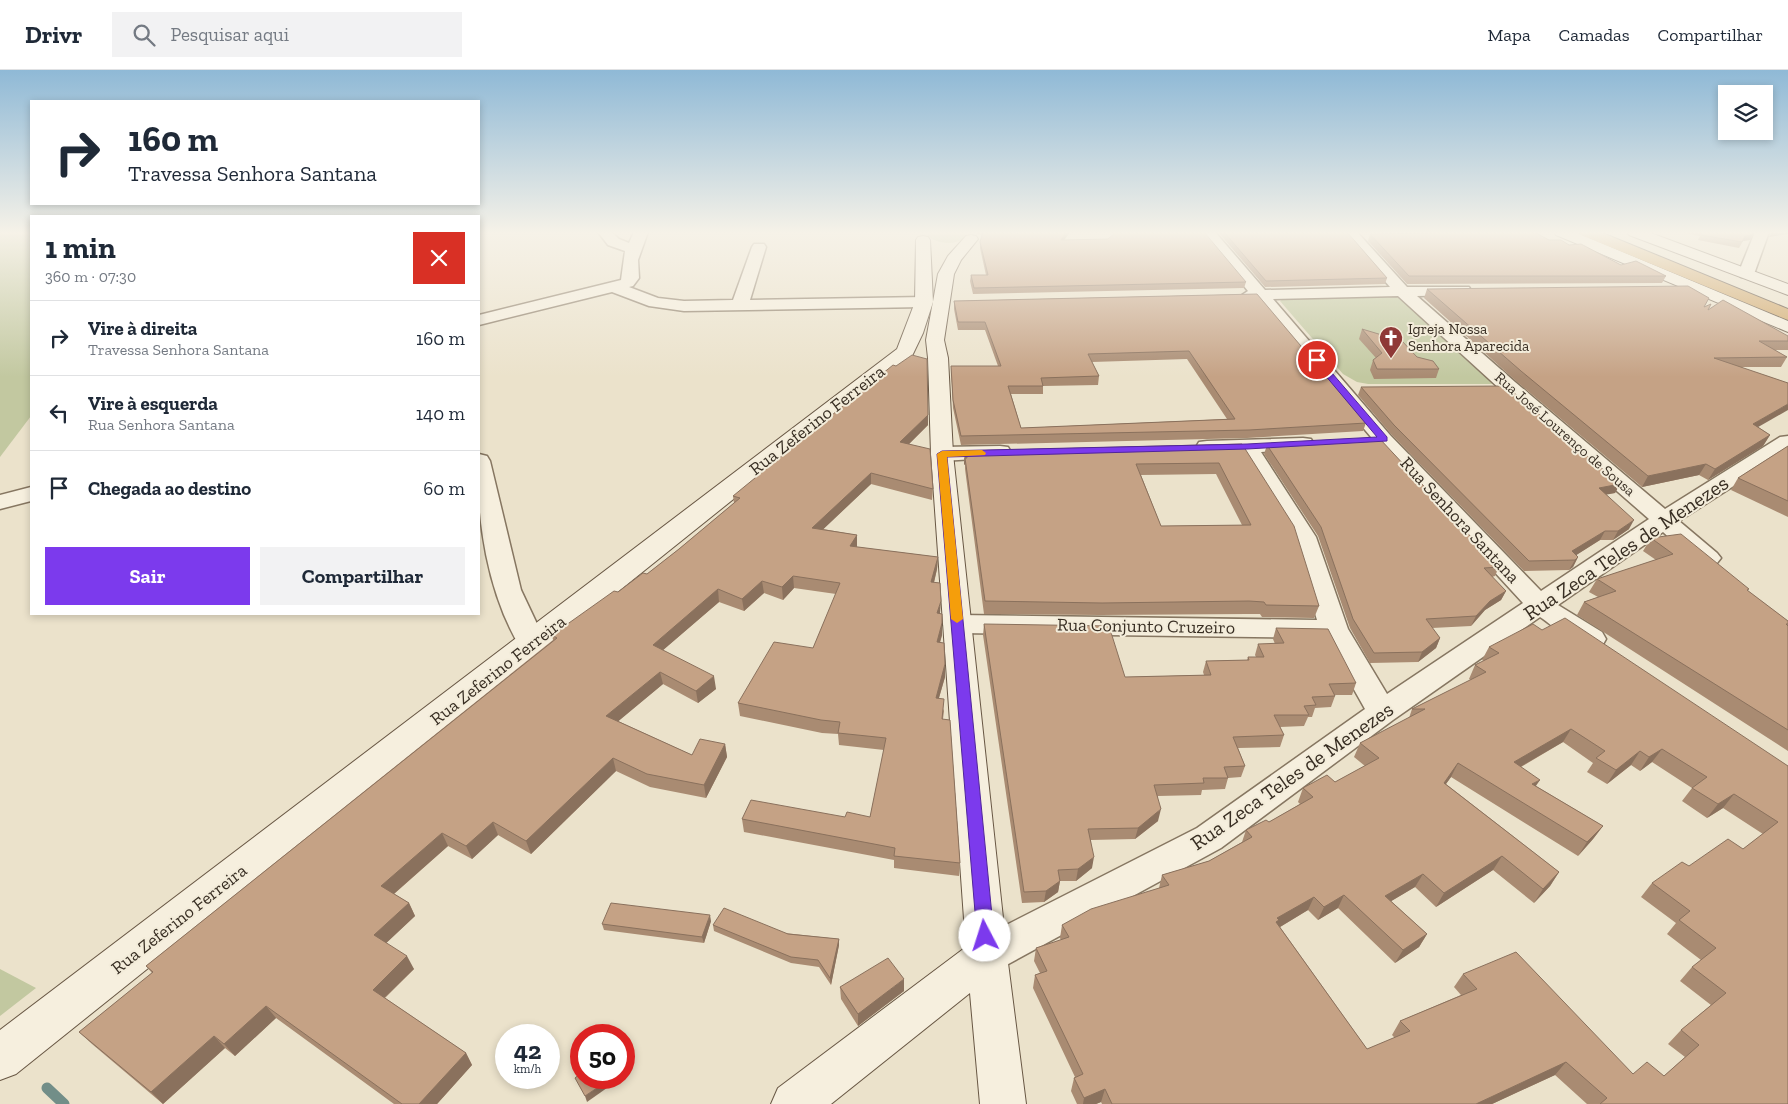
<!DOCTYPE html>
<html lang="pt">
<head>
<meta charset="utf-8">
<style>
  body { margin:0; font-family:"Zilla Slab",serif; background:#f2f2f3; color:#1f2937; height:100vh; display:flex; flex-direction:column; font-size:19px; white-space:nowrap }
  * { box-sizing:border-box; margin:0 }
  p { font-size:16px; color:#747a83 }
  .icon { flex:none; width:28px; height:28px; fill:none; stroke:currentColor; stroke-width:2; stroke-linecap:round; stroke-linejoin:round }
  .map { position:relative; flex:1; overflow:hidden }
  .sheet { position:absolute; left:30px; top:145px; width:450px; height:400px; display:flex; flex-direction:column; background:#fff; border-radius:0px; box-shadow:0 2px 8px #0003 }
  .sheet>* { flex:none }
  .banner { position:absolute; left:30px; top:30px; width:450px; height:105px; border-radius:0px; box-shadow:0 2px 8px #0003; background:#fff; color:#1f2937; overflow:hidden }
  .buttons { position:absolute; left:1718px; top:15px; display:grid; gap:10px }
  .buttons a { display:grid; place-items:center; width:55px; height:55px; border-radius:0px; background:#fff; box-shadow:0 2px 8px #0003; font-size:25px }
  .speed { position:absolute; left:495px; top:954px; display:flex; gap:10px; font-size:25px; font-weight:700; text-align:center }
  .speed>* { display:grid; place-content:center; width:65px; height:65px; border-radius:50%; background:#fff; box-shadow:0 2px 8px #0003; line-height:1 }
  .speed small { font-size:12px; font-weight:400 }
  .speed .limit { border:8px solid #d22; background:#fff; color:#111 }
  .pin { position:absolute; display:grid; place-items:center; width:42px; height:42px; color:#fff; margin:-21px; border:2px solid #fff; border-radius:50%; box-shadow:0 1px 5px #0007 }
  .me { position:absolute; width:55px; margin:-28px; rotate:355deg; stroke-linejoin:round; filter:drop-shadow(0 0 4px #0008) }
  .turn { display:flex; align-items:center; gap:18px; height:105px; padding:0 15px; font-size:22px }
  .turn .icon { width:65px; height:65px; stroke-width:2.5 }
  .turn b { display:block; font-size:35px; line-height:42px }
  .round { display:grid; place-items:center; flex:none; width:52px; height:52px; border-radius:0px; background:#f2f2f3 }
  .overview { display:flex; align-items:center; justify-content:space-between; height:85px; padding:0 15px }
  h1 { font-size:30px; font-weight:700; line-height:38px }
  .cta { display:flex; gap:10px; margin-top:auto; padding:10px 15px }
  .cta a { flex:1; height:58px; border-radius:0px; background:#7c3aed; color:#fff; font-size:20px; font-weight:700; line-height:58px; text-align:center }
  .cta a+a { background:#f2f2f3; color:#1f2937 }
  ul { padding:0; list-style:none }
  li { display:flex; align-items:center; gap:15px; height:75px; padding:0 15px; border-top:1px solid #e0e1e3 }
  li div { flex:1 }
  li b { display:block; font-size:19px }
  li em { font-style:normal }
  header { display:flex; align-items:center; gap:30px; box-sizing:border-box; height:70px; padding:0 25px; background:#fff; border-bottom:1px solid #e0e1e3 }
  header strong { font-size:24px }
  nav { display:flex; gap:28px; margin-inline-start:auto; font-size:18px }
  .search { width:350px; height:45px; background:#f2f2f3; display:flex; align-items:center; gap:12px; box-sizing:border-box; padding:0 18px; border-radius:0px; color:#747a83; font-size:19px }
  .map>svg:first-child { display:block }
</style>
</head>
<body>
<header>
<strong>Drivr</strong>
<div class="search"><svg class="icon" aria-label="search" viewBox="0 0 24 24"><circle cx="10" cy="10" r="6"/><path d="M15 15l6 6"/></svg>Pesquisar aqui</div>
<nav><a>Mapa</a><a>Camadas</a><a>Compartilhar</a></nav>
</header>
<div class="map">
<svg width="1788" height="1034" viewBox="0 0 1788 1034">
  <rect width="100%" height="100%" fill="#ebe2cb"/>
  <g fill="#c2c8a0">
    <path d="M0,162H31V346L0,387Z"/>
    <path d="M931,162H962L966,166C959,176 936,174 928,166Z"/>
    <path d="M1396,227L1403,229L1497,313L1490,314H1368L1357,312L1343,304L1280,231L1283,229Z"/>
    <path d="M0,899L36,918L0,946Z"/>
  </g>
  <g fill="none" stroke-linecap="round" stroke-linejoin="round">
    <path stroke="#728e88" stroke-width="11" d="M47,1018L64,1034"/>
    <g stroke="#867661" stroke-width="3">
      <g id="street">
        <path d="M598,162H612L619,169L629,173L634,162H648L638,190L639,208L633,216L629,217L658,228L684,231L733,230L752,177L754,174H764L766,177L750,230L924,227L930,229L932,232L930,235L924,237L684,241L649,236L612,222L479,255V245L621,210L625,181L608,175Z"/>
        <path d="M1200,162H1215L1265,220L1390,217L1342,162H1357L1407,217H1469L1471,220L1469,223L1463,225L1417,226L1515,312L1665,439L1780,367L1788,366V381L1679,451L1717,483L1721,488L1717,493C1695,499 1678,475 1663,462L1558,535L1602,562L1606,569L1602,576C1579,582 1558,559 1540,547L1393,650L1221,778L1001,898L987,903L973,898L968,885L973,872L1197,758L1365,639L1325,568L957,563L947,560L943,554L947,548L957,545L1317,550L1292,467L1240,382L1207,383L1199,382L1196,377L1199,372L1207,371L1303,368L1311,369L1314,374L1311,379L1261,382L1316,467L1348,559L1387,624L1523,533L1376,373L1256,230L1244,228L1242,225L1248,221ZM1398,226L1501,320L1649,449L1541,521L1390,365L1273,229Z"/>
        <path d="M1755,162H1769L1754,204L1751,207H1741L1738,204Z"/>
        <path d="M1000,376L1008,377L1011,382L1008,387L942,391L934,389L931,384L934,379L942,377Z"/>
        <path d="M479,384L487,386L490,391L521,520L546,573L542,580L532,582L522,580C488,526 475,447 479,384Z"/>
        <path d="M31,417V431L0,439V425Z"/>
      </g>
    </g>
    <g stroke="#685744" stroke-width="2">
      <g id="secondary">
        <path d="M1554,162H1575L1788,251V262L1556,165Z"/>
        <path d="M1627,162H1648L1788,214V225L1629,165Z"/>
        <path d="M971,165L976,166L978,169L961,190L954,204L944,270L948,288L953,384L1007,885L1026,1034H980L970,923L831,1034H771L778,1018L966,877L931,384L928,288L926,270L938,204L948,186L966,166Z"/>
        <path d="M923,166L928,167L930,170L933,232L923,263L912,286L16,1004L0,1010V960L897,279L915,232L916,170L918,167Z"/>
      </g>
    </g>
    <g stroke="#544434" stroke-width="2">
      <path id="highway" d="M1579,162H1600L1788,239V250L1581,165Z"/>
    </g>
    <use href="#street" fill="#f6efde" fill-rule="evenodd"/>
    <use href="#secondary" fill="#f6efde" fill-rule="evenodd"/>
    <use href="#highway" fill="#cfa566" fill-rule="evenodd"/>
  </g>
  <g fill="#a98b72" fill-rule="evenodd">
    <path d="M975,162H1070L1064,170L1246,212L1244,218L973,224L970,211L971,205H986L980,178V172L982,165L976,164Z"/>
    <path d="M1218,162H1347L1387,208L1385,214L1265,217Z"/>
    <path d="M1421,162H1534L1549,170L1569,175L1621,195L1666,206L1662,213L1407,214L1368,171L1370,164L1422,163Z"/>
    <path d="M1679,162H1754L1750,170L1743,171L1739,178L1698,170L1700,166Z"/>
    <path d="M1427,219L1704,237L1708,240L1788,266V280H1775L1787,287L1781,297H1742L1758,357L1770,365L1763,376L1708,410L1699,405L1642,417L1516,311L1424,228Z"/>
    <path d="M1257,224L1366,353L1363,361L1247,368L961,375L953,338L951,296H998L985,260H958L954,239V231ZM1187,289L1227,349L1021,358L1011,324H1043V316L1098,315L1099,306L1092,292Z"/>
    <path d="M1362,259L1439,299L1436,308L1374,309L1370,300L1373,290L1376,288L1359,269Z"/>
    <path d="M1361,317L1620,414L1615,423L1606,424L1629,459L1613,470H1600L1576,485L1578,487L1573,497L1569,500L1524,501L1391,364L1358,325Z"/>
    <path d="M928,345V355L909,374L933,419L932,430L871,414L823,459L857,465V477L938,487L937,499L934,513L942,553V565L940,573L945,607L939,628L944,641L943,649L960,793L959,806L894,798V790L744,762L742,749L870,747L884,680L839,675L838,664L822,663L740,646L738,633L813,578L836,524L794,518L783,530L764,523L744,541L719,532L663,580L716,619L698,633L663,614L618,651L692,685L725,674L727,687L706,728L650,717L616,701L531,784L498,765L472,789L448,776L394,824L409,833L415,846L386,873L414,899L385,928L466,983L472,995L437,1034H394L276,948L235,986L225,978L163,1034L92,974L79,962L152,903L146,896L553,570L552,565L647,504L679,479L734,433L733,426Z"/>
    <path d="M1242,374L1319,536L1314,548L1262,547L1260,544H1246L1100,545L984,544L965,399V394L964,395V392L965,381ZM1216,404L1242,455L1161,456L1141,405Z"/>
    <path d="M1267,375L1499,497L1495,506L1492,507L1506,521L1501,530L1485,540L1471,556L1432,558L1440,568L1436,578L1418,592L1370,593L1350,558L1318,466L1264,384Z"/>
    <path d="M1788,376V447L1731,420L1738,408Z"/>
    <path d="M1651,468L1748,521L1788,551V681L1577,545L1584,532L1598,527L1589,522L1597,509L1656,490L1643,481Z"/>
    <path d="M984,554L1125,607L1204,605L1203,602L1206,591L1247,590L1248,587H1256L1255,585L1258,574H1275L1273,569L1276,558L1356,613L1352,625H1335V626L1331,637L1315,638L1312,647H1308L1304,656L1280,657L1284,665L1280,677L1238,678L1245,696L1241,707L1228,708L1225,719L1202,720L1201,725L1158,726V751L1135,769L1091,770L1092,798L1076,811H1060L1058,822L1044,832L1022,833L983,565Z"/>
    <path d="M1542,560L1788,696V1034H1587L1555,1005L1492,1034H1102L1101,1032L1096,1034H1077L1071,1021L1074,1008L1075,1007L1033,918L1035,905L1040,903L1034,891L1036,878L1061,870L1060,868L1062,855L1159,818L1162,805L1209,791L1242,772L1246,760L1269,752L1300,734L1298,732L1303,718L1335,712L1365,696L1354,687L1360,673L1409,648L1412,639L1471,610L1469,609L1475,595L1484,591L1482,590L1489,577ZM1563,672L1593,693L1587,702L1607,714L1631,695L1640,701L1652,692L1692,718L1682,731L1707,748L1723,738L1763,764L1743,779L1689,796L1652,813L1641,827L1676,853L1667,864L1701,890L1692,897L1680,911L1711,935L1681,960L1668,974L1685,987L1664,1006L1633,1004L1463,904L1454,917L1461,925L1400,951L1392,965L1395,968L1367,979L1280,857L1308,840L1318,850L1338,838L1395,893L1419,877L1427,864L1391,831L1415,817L1436,837L1493,800L1534,833L1550,816L1559,802L1446,714L1451,707L1578,786L1593,769L1603,756L1536,716L1521,697Z"/>
    <path d="M711,851L704,873L604,860L602,854Z"/>
    <path d="M713,855L839,869V875L831,915L819,897L791,893L714,861Z"/>
    <path d="M840,917L904,921L858,956L841,929Z"/>
  </g>
  <g fill="#8a715d">
    <path d="M1066,162H1070L1060,176L1061,170Z"/>
    <path d="M1772,162H1788V164L1769,167Z"/>
    <path d="M1752,165L1750,170L1742,171L1745,166Z"/>
    <path d="M1788,334V340L1746,364L1753,354Z"/>
    <path d="M928,345V355L900,383V372Z"/>
    <path d="M1770,365L1763,376L1708,410L1715,399Z"/>
    <path d="M966,382L965,394L964,395L965,384Z"/>
    <path d="M1706,394L1699,405L1642,417L1648,406Z"/>
    <path d="M871,403V414L813,469L812,458Z"/>
    <path d="M1620,414L1615,423L1594,427L1599,418Z"/>
    <path d="M1634,450L1629,459L1613,470L1618,461Z"/>
    <path d="M1605,461L1600,470L1567,491L1572,481Z"/>
    <path d="M857,465V477L850,476Z"/>
    <path d="M938,487L937,499L931,524V512Z"/>
    <path d="M1578,487L1573,497L1569,500L1575,490Z"/>
    <path d="M793,506L794,518L783,530L782,517Z"/>
    <path d="M762,511L764,523L744,541L742,529Z"/>
    <path d="M718,519L719,532L655,587L653,575Z"/>
    <path d="M1506,521L1501,530L1485,540L1471,556L1476,546L1490,531Z"/>
    <path d="M941,531L940,543L937,555V543Z"/>
    <path d="M942,553V565L936,585L937,572Z"/>
    <path d="M1440,568L1436,578L1418,592L1422,582Z"/>
    <path d="M945,594V607L935,641L936,628Z"/>
    <path d="M660,602L663,614L609,659L606,646Z"/>
    <path d="M714,606L716,619L698,633L696,621Z"/>
    <path d="M1571,659L1563,672L1506,705L1514,692Z"/>
    <path d="M725,674L727,687L706,728L704,715Z"/>
    <path d="M1662,679L1652,692L1640,701L1649,687Z"/>
    <path d="M1640,681L1631,695L1607,714L1616,700Z"/>
    <path d="M613,688L616,701L531,784L526,771Z"/>
    <path d="M1458,693L1451,707L1437,726L1444,713Z"/>
    <path d="M1540,710L1531,723L1532,714Z"/>
    <path d="M1734,724L1723,738L1707,748L1718,734Z"/>
    <path d="M1161,739L1158,751L1135,769L1138,758Z"/>
    <path d="M493,752L498,765L472,789L466,776Z"/>
    <path d="M1603,756L1593,769L1578,786L1587,772Z"/>
    <path d="M442,763L448,776L388,829L381,816Z"/>
    <path d="M1502,786L1493,800L1436,837L1444,823Z"/>
    <path d="M1094,787L1092,798L1076,811L1078,799Z"/>
    <path d="M1559,802L1550,816L1534,833L1543,819Z"/>
    <path d="M1423,804L1415,817L1378,839L1385,826Z"/>
    <path d="M1060,811L1058,822L1044,832L1046,821Z"/>
    <path d="M1344,825L1338,838L1318,850L1324,837Z"/>
    <path d="M1314,827L1308,840L1275,860L1277,848Z"/>
    <path d="M409,833L415,846L381,878L374,865Z"/>
    <path d="M710,845L711,851L704,873L702,867Z"/>
    <path d="M1427,864L1419,877L1395,893L1403,880Z"/>
    <path d="M839,869V875L831,915L830,908Z"/>
    <path d="M407,886L414,899L380,932L373,920Z"/>
    <path d="M904,909V921L858,956V944Z"/>
    <path d="M266,936L276,948L235,986L224,974Z"/>
    <path d="M214,966L225,978L163,1034L151,1022Z"/>
    <path d="M466,983L472,995L437,1034H419Z"/>
    <path d="M1566,992L1555,1005L1492,1034H1476Z"/>
    <path d="M612,1008L614,1013L587,1032L585,1026Z"/>
    <path d="M1105,1019L1101,1032L1096,1034H1083L1084,1028Z"/>
  </g>
  <g fill="#c5a285" stroke="#8a715d" fill-rule="evenodd">
    <path d="M983,162H1066L1061,170L1108,169L1116,162H1204L1246,212L974,218L971,205H988L980,172Z"/>
    <path d="M1224,162H1347L1387,208L1266,211Z"/>
    <path d="M1434,162H1534L1549,170H1561L1569,175L1581,174L1621,195L1636,191L1666,206H1409L1370,164L1435,163Z"/>
    <path d="M1702,162H1754L1752,165L1745,166L1742,172L1701,165Z"/>
    <path d="M1688,216L1709,228L1704,237L1711,234L1708,240L1723,230L1788,266V271H1759L1787,287L1714,288L1788,313V334L1753,354L1770,365L1715,399L1706,394L1648,406L1521,301L1427,219Z"/>
    <path d="M1257,224L1366,353L1249,360L961,366L953,330L951,296H1001L985,252H958L954,231ZM1189,281L1235,349L1021,358L1008,316H1043L1041,308L1099,306L1088,284Z"/>
    <path d="M1362,259L1402,271L1417,287L1433,291L1439,299H1377L1373,290L1382,283Z"/>
    <path d="M912,285L927,289L928,345L900,372L930,379L933,419L871,403L812,458L857,465L850,476L938,487L931,512L940,513L941,531L937,543L942,544V553L937,572L944,573L945,594L936,628L944,629L942,649L950,650L960,793L894,786L895,778L742,749L751,730L845,747L847,742L870,747L886,668L838,663L840,652L821,650L738,633L774,572L813,578L840,513L793,506L782,517L762,511L742,529L718,519L653,575L714,606L696,621L660,602L606,646L692,685L700,669L725,674L704,715L647,704L613,688L526,771L493,752L466,776L442,763L381,816L409,833L374,865L407,886L373,920L466,983L419,1034H402L266,936L224,974L214,966L151,1022L79,962L153,902L146,896L557,568L552,565L614,521L618,522L643,503L647,504L679,479L740,428L733,426L893,295L896,296Z"/>
    <path d="M1506,316L1620,414L1599,418L1634,450L1618,461H1605L1572,481L1578,487L1575,490L1529,491L1394,355L1361,317Z"/>
    <path d="M1380,369L1499,497L1484,498L1506,521L1490,531L1476,546L1426,549L1440,568L1422,582L1374,583L1353,549L1321,457L1267,375Z"/>
    <path d="M1242,374L1294,456L1319,536L1266,535L1264,532L1249,531L1102,533L985,531L965,388H967L966,382L965,384V381ZM1219,393L1251,455L1161,456L1136,394Z"/>
    <path d="M1788,376V431L1738,408Z"/>
    <path d="M1681,464L1749,519L1747,520L1788,551V554H1786L1788,556V660L1584,532L1616,521L1597,509L1673,484L1651,468Z"/>
    <path d="M1565,548L1788,696V1034H1600L1607,1028L1566,992L1476,1034H1112L1105,1019L1084,1028L1074,1008L1083,1004L1035,905L1047,901L1036,878L1069,867L1062,855L1091,839L1169,815L1162,805L1209,791L1252,767L1246,760L1266,750L1269,752L1313,727L1303,718L1327,705L1335,712L1379,688L1360,673L1425,639H1412L1486,602L1475,595L1499,583L1489,577L1533,554L1542,560ZM1571,659L1605,681L1596,688L1616,700L1640,681L1649,687L1662,679L1707,707L1692,718L1718,734L1734,724L1778,752L1743,779L1728,769L1689,796L1682,792L1652,813L1690,841L1679,850L1716,878L1692,897L1726,923L1681,960L1699,975L1664,1006L1647,992L1633,1004L1516,882L1463,904L1477,919L1400,951L1410,961L1367,979L1276,852L1279,850L1277,848L1314,827L1324,837L1344,825L1403,880L1427,864L1385,826L1423,804L1444,823L1502,786L1543,819L1559,802L1444,713L1458,693L1587,772L1603,756L1532,714L1540,710L1514,692Z"/>
    <path d="M984,554L1109,556L1125,607L1211,605L1206,591L1249,590L1248,587H1264L1258,574L1284,573L1276,558L1328,559L1356,613L1329,614L1335,626L1312,627L1316,635L1304,636L1309,645H1274L1284,665L1233,667L1245,696L1224,697L1228,708H1203L1204,713L1154,715L1161,739L1138,758L1088,759L1094,787L1078,799L1058,800L1060,811L1046,821L1024,822Z"/>
    <path d="M611,833L710,845L702,867L602,854Z"/>
    <path d="M724,838L788,864L839,869L830,908L818,890L791,887L713,855Z"/>
    <path d="M888,888L904,909L858,944L840,917Z"/>
    <path d="M581,1003V1008H612L585,1026L575,1008Z"/>
  </g>
  <linearGradient id="sky" x2="0" y2="1"><stop stop-color="#8fb9d6"/><stop offset="0.53" stop-color="#f6f2e8"/><stop offset="1" stop-color="#f6f2e8" stop-opacity="0"/></linearGradient>
  <rect width="1788" height="307" fill="url(#sky)"/>
  <path fill="#7c3aed" stroke="#51269a" d="M1317,288L1320,289L1387,367V371L1247,379L947,387L994,866L991,871L985,873L979,871L977,866L937,384L942,381L1247,374L1377,367L1314,292V289Z"/>
  <path fill="#f59e0b" d="M982,380L986,383L985,385L947,387L963,549L957,553L951,549L937,384L942,381Z"/>
  <defs>
    <g id="church-pin" transform="scale(1.25)"><path d="M0 17L-7.5 6A9.5 9.5 0 1 1 7.5 6Z" fill="#8f3937" stroke="#f3ecda"/><path d="M-1.2-6h2.4v3.5h3.3v2.4h-3.3V6h-2.4V-.1h-3.3v-2.4h3.3Z" fill="#fff"/></g>
  </defs>
  <g fill-rule="evenodd">
    <use href="#church-pin" x="1391" y="268"/>
  </g>
  <g text-anchor="middle" stroke-width="4" stroke-linejoin="round" paint-order="stroke">
    <g font-size="15" fill="#382e23" stroke="#f3ecda" text-anchor="start">
      <text x="1408" y="264">Igreja Nossa<tspan x="1408" dy="17">Senhora Aparecida</tspan></text>
    </g>
    <g font-size="15" fill="#382e23" stroke="#f3ecda">
      <text transform="translate(1565 364) rotate(41)" y="5">Rua José Lourenço de Sousa</text>
    </g>
    <g font-size="18" fill="#382e23" stroke="#f3ecda">
      <text transform="translate(817 350) rotate(-38)" y="6">Rua Zeferino Ferreira</text>
      <text transform="translate(1460 450) rotate(47)" y="6">Rua Senhora Santana</text>
      <text transform="translate(1146 556) rotate(1)" y="6">Rua Conjunto Cruzeiro</text>
      <text transform="translate(498 600) rotate(-38)" y="6">Rua Zeferino Ferreira</text>
      <text transform="translate(179 849) rotate(-38)" y="6">Rua Zeferino Ferreira</text>
    </g>
    <g font-size="21" fill="#382e23" stroke="#f3ecda">
      <text transform="translate(1626 478) rotate(-34)" y="7">Rua Zeca Teles de Menezes</text>
      <text transform="translate(1292 706) rotate(-35)" y="7">Rua Zeca Teles de Menezes</text>
    </g>
  </g>
</svg>
<div class="buttons">
<a><svg class="icon" aria-label="layers" viewBox="0 0 24 24"><path d="M12 4l9 5-9 5-9-5zM3 14l9 5 9-5"/></svg></a>
</div>
<div class="speed"><div>42<small>km/h</small></div><div class="limit">50</div></div>
<div class="pin" style="left:1317px;top:290px;background:#d93025"><svg class="icon" aria-label="arrive" viewBox="0 0 24 24"><path d="M6 21V4h12l-3 4 3 4H6"/></svg></div>
<svg class="me" style="left:985px;top:866px" viewBox="-20 -20 40 40"><circle r="19" fill="#fff"/><path d="M0-13L10 11 0 6-10 11z" fill="#7c3aed"/></svg>
<div class="banner">
<div class="turn"><svg class="icon" aria-label="right" viewBox="0 0 24 24"><path d="M7 20v-9h11M14 6l5 5-5 5"/></svg><div><b>160 m</b>Travessa Senhora Santana</div></div>
</div>
<section class="sheet">
<div class="overview"><div><h1>1 min</h1><p>360 m · 07:30</p></div><a class="round" style="background:#d93025;color:#fff"><svg class="icon" aria-label="close" viewBox="0 0 24 24"><path d="M6 6l12 12M18 6L6 18"/></svg></a></div>
<ul>
<li><svg class="icon" aria-label="right" viewBox="0 0 24 24"><path d="M7 20v-9h11M14 6l5 5-5 5"/></svg><div><b>Vire à direita</b><p>Travessa Senhora Santana</p></div><em>160 m</em></li>
<li><svg class="icon" aria-label="left" viewBox="0 0 24 24"><path d="M17 20v-9H6M10 6l-5 5 5 5"/></svg><div><b>Vire à esquerda</b><p>Rua Senhora Santana</p></div><em>140 m</em></li>
<li><svg class="icon" aria-label="arrive" viewBox="0 0 24 24"><path d="M6 21V4h12l-3 4 3 4H6"/></svg><div><b>Chegada ao destino</b></div><em>60 m</em></li>
</ul>
<div class="cta"><a>Sair</a><a>Compartilhar</a></div>
</section>
</div>
</body>
</html>
